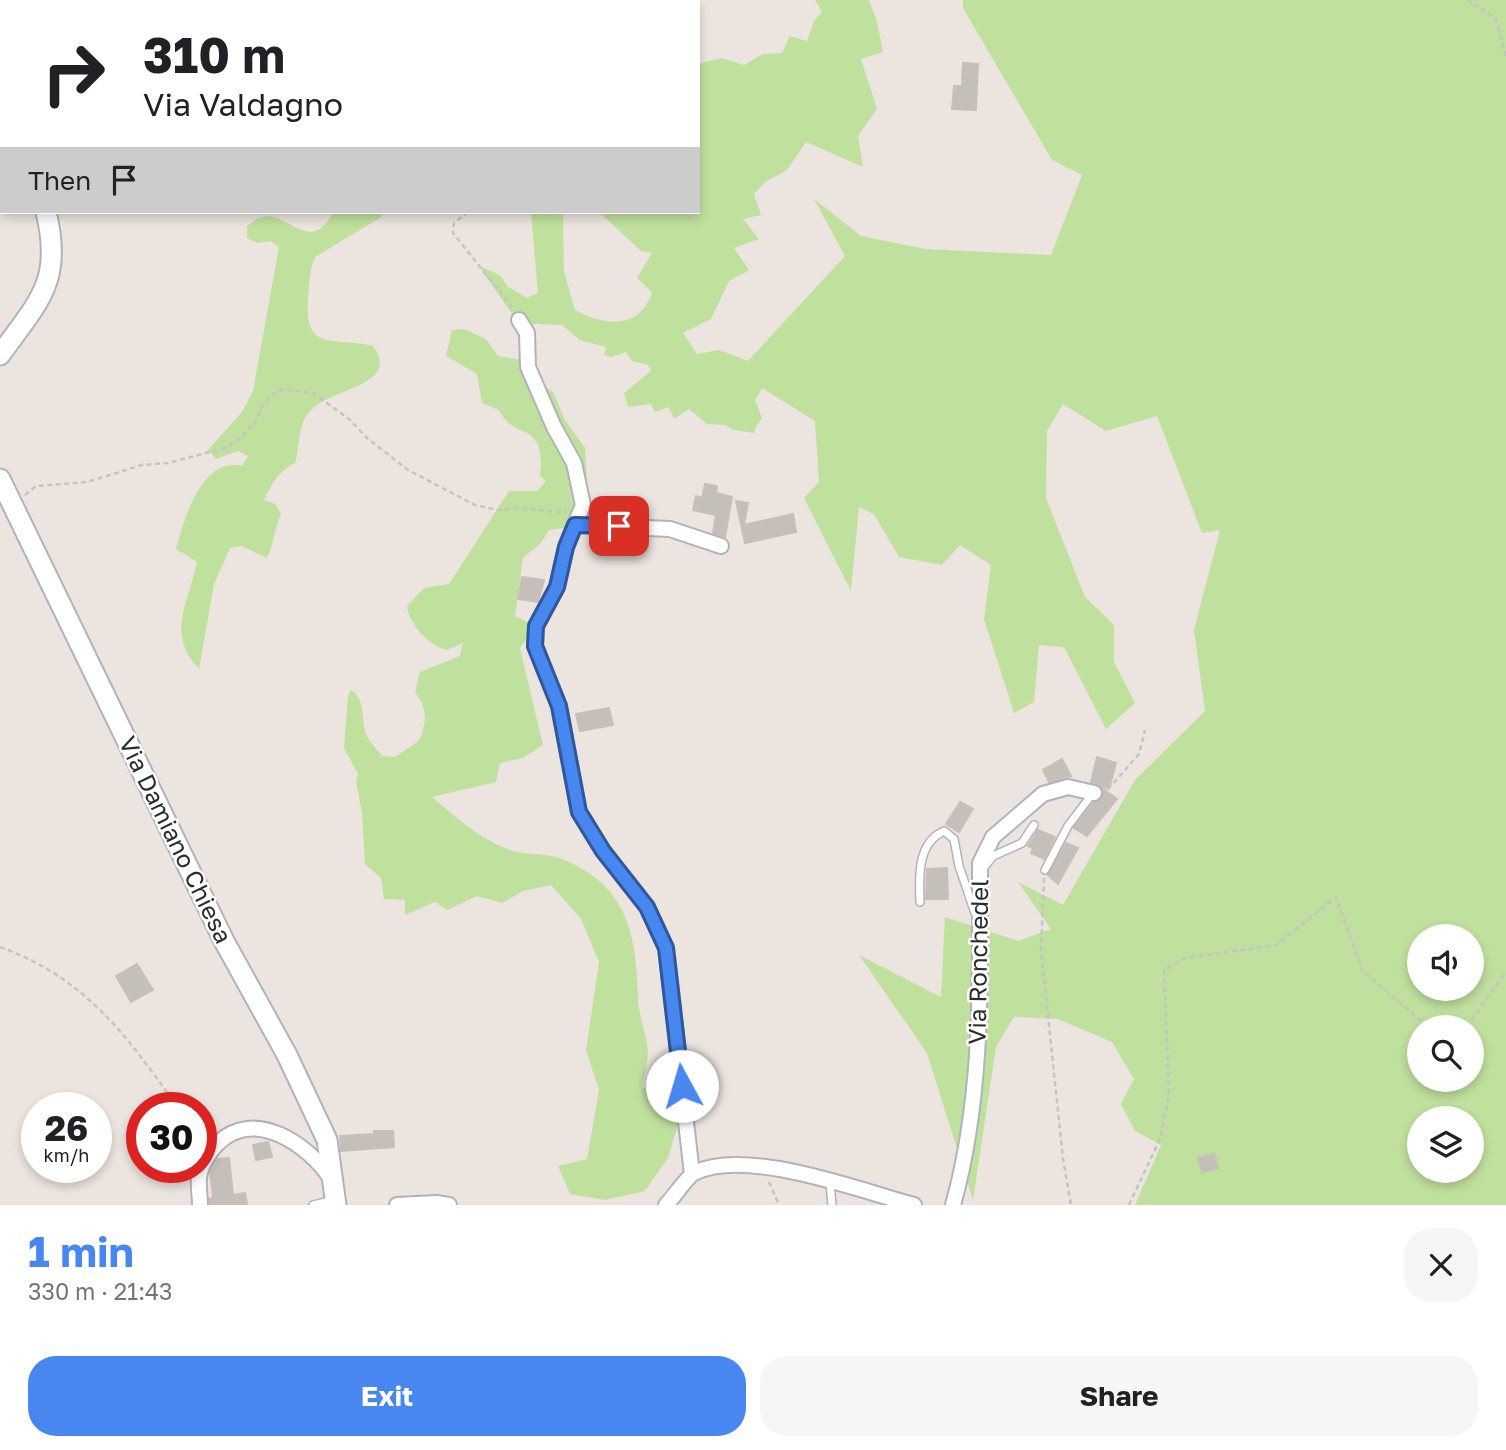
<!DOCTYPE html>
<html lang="en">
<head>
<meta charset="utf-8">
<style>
  body { margin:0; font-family:"Golos Text",sans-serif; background:#f6f6f6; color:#202124; height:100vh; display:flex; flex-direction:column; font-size:26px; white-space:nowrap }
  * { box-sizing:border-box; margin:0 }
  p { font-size:23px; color:#757577 }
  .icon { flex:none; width:38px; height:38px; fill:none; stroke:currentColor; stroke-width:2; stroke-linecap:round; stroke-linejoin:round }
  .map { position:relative; height:1205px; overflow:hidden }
  .sheet { display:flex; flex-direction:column; background:#fff; flex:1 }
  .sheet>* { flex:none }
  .hud { position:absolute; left:0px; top:0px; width:700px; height:214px; box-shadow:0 4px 10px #0003; background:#fff; color:#202124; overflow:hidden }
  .controls { position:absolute; left:1407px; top:924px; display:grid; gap:14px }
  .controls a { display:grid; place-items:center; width:77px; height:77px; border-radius:50%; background:#fff; box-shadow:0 4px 10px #0003; font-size:35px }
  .speed { position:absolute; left:21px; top:1092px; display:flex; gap:14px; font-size:35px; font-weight:700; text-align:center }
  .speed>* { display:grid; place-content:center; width:91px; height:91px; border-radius:50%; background:#fff; box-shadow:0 4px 10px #0003; line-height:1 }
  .speed small { font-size:18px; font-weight:400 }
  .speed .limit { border:10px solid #d22; background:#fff; color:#111 }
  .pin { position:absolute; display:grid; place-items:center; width:60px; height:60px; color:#fff; margin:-30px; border-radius:14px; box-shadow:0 4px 10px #0006 }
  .me { position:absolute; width:77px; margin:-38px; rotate:354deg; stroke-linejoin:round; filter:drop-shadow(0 0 5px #0008) }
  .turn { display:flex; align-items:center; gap:24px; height:147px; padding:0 28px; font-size:32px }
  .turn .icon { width:91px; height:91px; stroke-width:2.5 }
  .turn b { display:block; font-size:49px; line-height:60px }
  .then { display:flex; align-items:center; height:66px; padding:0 28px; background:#0003; gap:14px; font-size:26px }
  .round { display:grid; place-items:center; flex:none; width:74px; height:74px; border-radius:28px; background:#f6f6f6 }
  .headline { display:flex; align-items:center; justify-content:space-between; height:119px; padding:0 28px }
  h1 { font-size:42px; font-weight:700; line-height:52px; color:#4886f0 }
  .action { display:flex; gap:14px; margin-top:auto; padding:14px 28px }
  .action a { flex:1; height:80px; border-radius:28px; background:#4886f0; color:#fff; font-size:28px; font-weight:700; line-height:80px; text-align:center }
  .action a+a { background:#f6f6f6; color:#202124 }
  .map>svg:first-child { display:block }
</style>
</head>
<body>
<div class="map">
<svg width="1506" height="1205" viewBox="0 0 1506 1205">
  <rect width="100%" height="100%" fill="#ece4df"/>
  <g fill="#c0e09e" fill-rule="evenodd">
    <path d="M328,0H578L579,2H329Z"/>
    <path d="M815,0H869L877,22L883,52L861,59L877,109L858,136L863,167L806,142L787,170L765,182L754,194L761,215L743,219L759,239L734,248L749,270L729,281L711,319L683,333L697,354L719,350L748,361L845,256L814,199L861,236L925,249L1051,255L1082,175L1052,160L963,8V0H1506V1205H1135L1161,1145L1135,1131L1121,1104L1134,1079L1112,1042L1058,1019L1014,1017L996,1047L973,1200L927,1053L859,955L941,997L945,917L1018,941L1051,929L1018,882L1063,905L1135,780L1205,711L1194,630L1220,530L1202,533L1157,416L1106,431L1063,404L1047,431L1046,498L1085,597L1114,625V662L1135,703L1106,729L1064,647L1039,645L1034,702L1014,713L984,619L991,565L960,545L942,565L899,557L874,514L859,507L851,591L804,498L819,482L815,421L762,388L755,400L762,418L755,428V433L733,430L725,425L707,424L689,409L674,419L669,407L655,412L651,404L628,407L624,393L651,371L648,365L632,361L626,352L612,357L604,355L606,347L580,340L562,325L535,324L517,328L512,314L478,265L501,276L507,286L527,298L538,293L531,212H563L564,272L575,310C605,326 640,330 652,292L637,278L652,253L641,251L599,212H698V64L721,58L744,65L763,54L782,53L790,36L807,41L814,21L822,12ZM1419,936H1472V989H1419ZM1419,1027H1472V1080H1419ZM1419,1118H1472V1171H1419Z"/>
    <path d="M333,212H379L383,216L315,257C309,271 309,285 308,300C304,353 335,337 373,346C401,384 336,388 313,408C296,423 301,445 295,463C278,471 272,484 264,500L275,504L281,514C274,529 274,544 267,558L242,546L230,548L214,584L199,669C165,633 189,603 197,562L176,549C184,519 202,456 242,466L248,456L238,451L216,459L208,450L242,412L253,391L279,247L270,241L258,243L247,238V226C253,221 259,217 267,216C290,216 312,254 333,212Z"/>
    <path d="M464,329L486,339L498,356L522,360L533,380L553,392L565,420L585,448L589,513L579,526L549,530L541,543L523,558L515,616L536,626L520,648L543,745L523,758L500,763L496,782L432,797C456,817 477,837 507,849C525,856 547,852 565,860C628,888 636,933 638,997C638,1016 648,1036 648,1055C647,1066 644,1077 642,1087L684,1104L668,1158L645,1191L605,1200L570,1194L558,1166L587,1159L599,1090L586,1050L599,962L581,919L551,885L523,891L502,903L477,896L447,910L435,902L405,915V900L384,899L381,878L365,864L362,813L356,781L358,774L344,748L348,696L351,690C368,701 359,722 368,738C371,744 378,750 382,756L395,757L419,741C427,721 428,710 415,692L420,672L460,656L463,643L447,650C428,645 410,626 407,606L424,588L449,584L509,491H537L546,481L540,476C546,418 515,443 499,410L482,403L477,374L446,356L452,330Z"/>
  </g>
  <g fill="#c5bfba" stroke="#c8bfb8" stroke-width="2">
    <path d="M963,63L978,64L976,110L952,109L954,86H962Z"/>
    <path d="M705,484L717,486L716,493L732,497L725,537L713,533L716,515L693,510L696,496L702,498Z"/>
    <path d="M736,501L748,503L744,525L793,514L796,532L745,543Z"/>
    <path d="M522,577L544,580L538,602L518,599Z"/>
    <path d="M609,708L613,725L580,731L576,714Z"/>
    <path d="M1097,757L1116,763L1109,789L1091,782Z"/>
    <path d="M1062,759L1071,776L1049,782L1043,770Z"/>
    <path d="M1102,788L1117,799L1087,836L1074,828L1094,802L1101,799Z"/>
    <path d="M960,802L973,809L959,832L946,824Z"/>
    <path d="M1038,830L1055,837L1044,859L1031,853L1033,848L1028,846Z"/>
    <path d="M1066,843L1078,848L1058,884L1048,875Z"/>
    <path d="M947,868L948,899H926L927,869Z"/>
    <path d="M137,964L153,990L131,1002L116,976Z"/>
    <path d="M374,1131H393L394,1147L341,1151L340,1136L374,1134Z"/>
    <path d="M268,1142L272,1157L256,1160L253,1145Z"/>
    <path d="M1214,1154L1218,1168L1202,1172L1198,1158Z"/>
    <path d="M229,1158L233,1195L245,1193L247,1205H210L209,1199L213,1198L210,1172L217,1159Z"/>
  </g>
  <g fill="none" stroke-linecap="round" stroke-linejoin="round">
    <g stroke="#afb4bb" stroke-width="10">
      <g id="lane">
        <path d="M982,870L993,856L1022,843L1034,825"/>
        <path d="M1045,870L1068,826L1093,793"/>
        <path d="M920,902C919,877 917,843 944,831L954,839L959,866L975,913"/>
        <path d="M830,1183L832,1205"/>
        <path d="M313,1205L334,1200"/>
      </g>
    </g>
    <g stroke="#afb4bb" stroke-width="18">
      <g id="street">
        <path d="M519,320L527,333L528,367L554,427L574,463L583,505L566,547L557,587L536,626L535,646L559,706L579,812L603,851L647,907L666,948L692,1174"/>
        <path d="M575,525L670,529L721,546"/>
        <path d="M200,1205C200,1196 198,1186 199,1178C200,1166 209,1152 217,1144C254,1107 308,1144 331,1179"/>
        <path d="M397,1205L436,1203L449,1205"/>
        <path d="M666,1205C673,1198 687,1177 694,1173C746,1147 858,1190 914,1205"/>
        <path d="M953,1205C984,1094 980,977 980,863L993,837L1043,794L1068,787L1094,793"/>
      </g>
    </g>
    <g stroke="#afb4bb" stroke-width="23">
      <g id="secondary">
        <path d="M0,149L2,150"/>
        <path d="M0,355C39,301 63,281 46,212"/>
        <path d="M0,479L224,941L287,1055L327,1140L336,1205"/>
      </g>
    </g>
    <g stroke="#c4c4c4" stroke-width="2.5" stroke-dasharray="5 3.5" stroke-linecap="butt">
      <path d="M1467,0L1495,17L1506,56"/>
      <path d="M529,2V0"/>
      <path d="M468,212L454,223L453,233L512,307"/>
      <path d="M25,495L36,486L87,482L142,465L168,463L225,448L241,438L258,418L261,407L273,394L283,389L313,393L349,419L367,438L408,470L475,505L498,510L521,508L567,513"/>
      <path d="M1107,788L1111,786L1139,754L1145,730"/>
      <path d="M1044,878L1041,949L1063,1159L1071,1205"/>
      <path d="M0,947C86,978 127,1036 178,1108"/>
      <path d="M1466,1027L1506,972"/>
      <path d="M201,1125L215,1130"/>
      <path d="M769,1182L779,1205"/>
      <path d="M1129,1205L1160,1139L1169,1095L1164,970L1185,958L1276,945L1336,897L1362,970L1428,1027"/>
    </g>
    <use href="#lane" stroke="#fff" stroke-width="7"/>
    <use href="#street" stroke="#fff" stroke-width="14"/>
    <use href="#secondary" stroke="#fff" stroke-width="19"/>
  </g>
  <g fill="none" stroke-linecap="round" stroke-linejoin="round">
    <g stroke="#2f579c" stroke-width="18">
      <path id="route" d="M619,526L575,525L566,547L557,587L536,626L535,646L559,706L579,812L603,851L647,907L666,948L682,1086"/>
    </g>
    <use href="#route" stroke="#4886f0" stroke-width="12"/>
  </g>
  <g text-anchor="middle" stroke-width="5" stroke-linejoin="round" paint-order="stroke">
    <g font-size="24" fill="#2c2c2c" stroke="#fff">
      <text transform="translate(175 840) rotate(64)" y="8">Via Damiano Chiesa</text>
      <text transform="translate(979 962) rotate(-89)" y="8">Via Ronchedel</text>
    </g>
  </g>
</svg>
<div class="controls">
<a><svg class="icon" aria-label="sound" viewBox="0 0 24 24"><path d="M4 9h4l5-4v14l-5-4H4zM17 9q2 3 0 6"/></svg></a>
<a><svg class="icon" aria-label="search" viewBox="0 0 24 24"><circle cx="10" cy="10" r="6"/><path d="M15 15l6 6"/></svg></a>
<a><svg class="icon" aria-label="layers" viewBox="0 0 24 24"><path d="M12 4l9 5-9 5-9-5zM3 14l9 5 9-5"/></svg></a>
</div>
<div class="speed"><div>26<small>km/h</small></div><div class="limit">30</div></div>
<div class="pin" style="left:619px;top:526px;background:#d93025"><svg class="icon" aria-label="arrive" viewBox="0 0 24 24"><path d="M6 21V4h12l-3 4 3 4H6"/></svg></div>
<svg class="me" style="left:682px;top:1086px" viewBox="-20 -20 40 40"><circle r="19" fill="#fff"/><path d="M0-13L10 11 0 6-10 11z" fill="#4886f0"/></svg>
<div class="hud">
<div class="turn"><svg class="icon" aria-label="right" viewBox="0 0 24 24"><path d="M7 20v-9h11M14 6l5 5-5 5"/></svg><div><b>310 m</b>Via Valdagno</div></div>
<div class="then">Then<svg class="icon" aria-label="arrive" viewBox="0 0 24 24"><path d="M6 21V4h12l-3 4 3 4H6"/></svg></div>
</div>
</div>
<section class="sheet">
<div class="headline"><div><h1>1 min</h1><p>330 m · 21:43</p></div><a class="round"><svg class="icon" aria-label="close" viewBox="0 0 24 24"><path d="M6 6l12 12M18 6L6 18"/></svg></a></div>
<div class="action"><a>Exit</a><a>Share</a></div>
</section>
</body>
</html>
